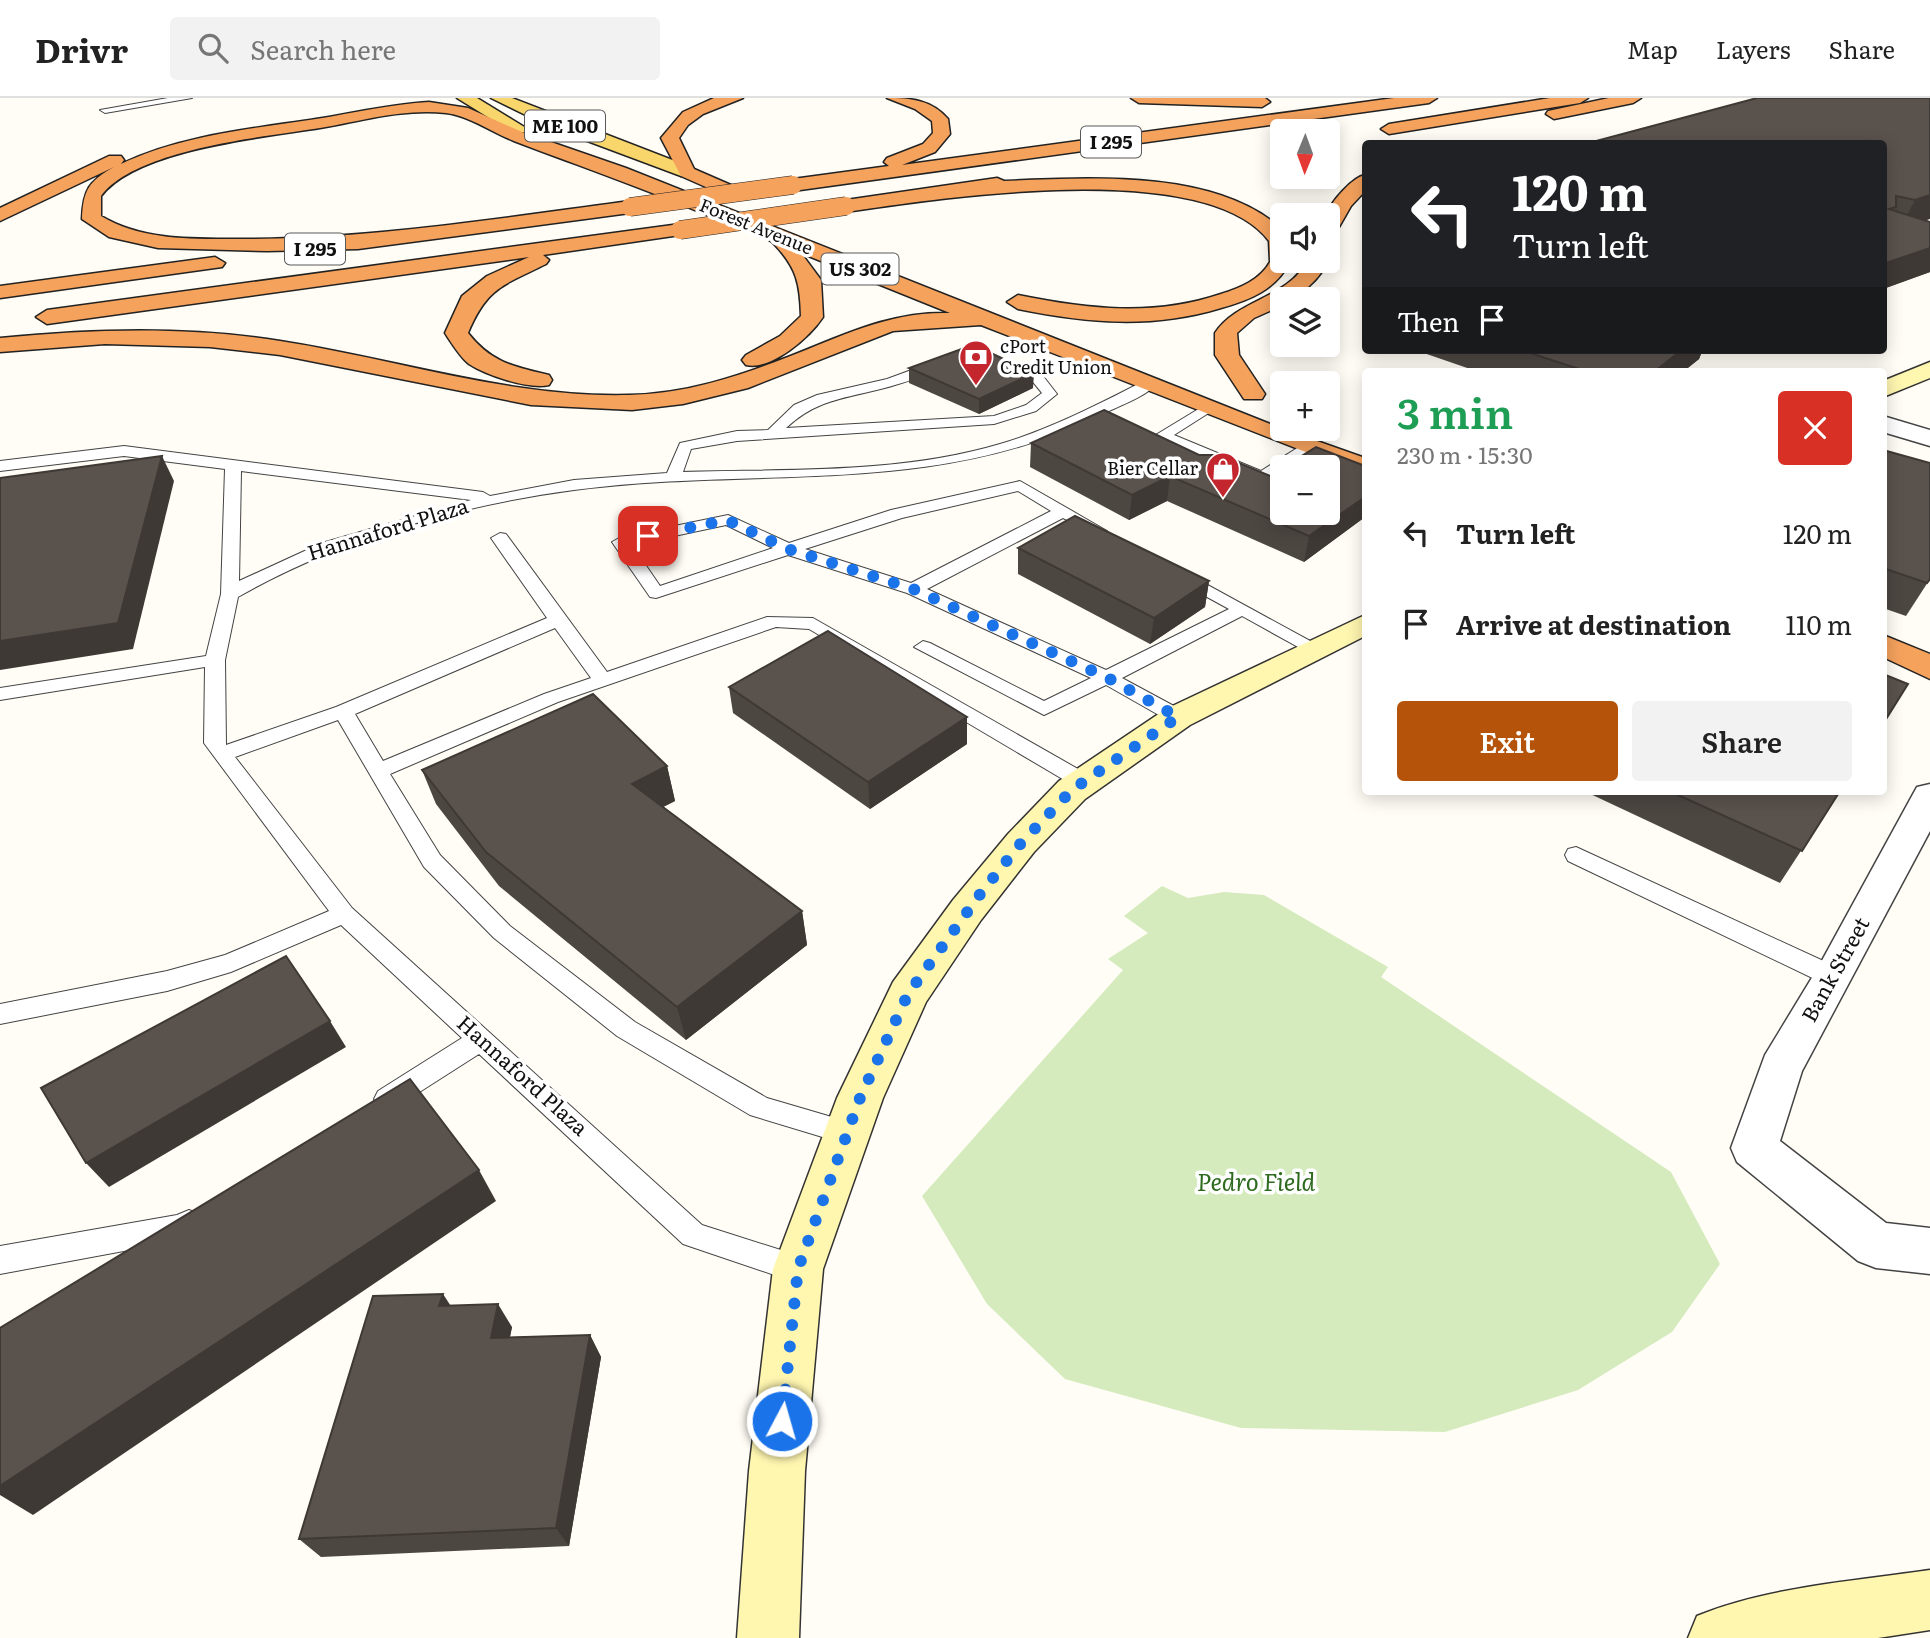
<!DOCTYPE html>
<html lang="en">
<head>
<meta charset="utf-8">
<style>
  body { margin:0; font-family:Literata,serif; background:#f2f2f2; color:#222; height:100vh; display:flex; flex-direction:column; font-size:26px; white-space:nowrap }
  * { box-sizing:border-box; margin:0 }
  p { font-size:23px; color:#767676 }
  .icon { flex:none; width:38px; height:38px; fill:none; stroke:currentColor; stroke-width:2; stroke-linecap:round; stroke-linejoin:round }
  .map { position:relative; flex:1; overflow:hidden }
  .sheet { position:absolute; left:1362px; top:270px; width:525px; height:427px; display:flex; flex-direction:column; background:#fff; border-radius:7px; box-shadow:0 4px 18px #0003 }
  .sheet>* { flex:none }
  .banner { position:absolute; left:1362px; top:42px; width:525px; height:214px; border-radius:7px; box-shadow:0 4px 18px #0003; background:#202124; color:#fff; overflow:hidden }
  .needle { width:46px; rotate:181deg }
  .fabs { position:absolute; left:1270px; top:21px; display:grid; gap:14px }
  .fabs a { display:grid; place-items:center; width:70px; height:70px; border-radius:7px; background:#fff; box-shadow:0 4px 18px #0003; font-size:35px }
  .pin { position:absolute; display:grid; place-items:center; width:60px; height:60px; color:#fff; margin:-30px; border-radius:14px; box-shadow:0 4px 10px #0006 }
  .me { position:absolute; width:77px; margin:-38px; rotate:6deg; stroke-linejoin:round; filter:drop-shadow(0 0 5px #0008) }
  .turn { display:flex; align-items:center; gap:24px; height:147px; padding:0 35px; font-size:32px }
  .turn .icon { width:91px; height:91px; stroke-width:2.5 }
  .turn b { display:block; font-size:49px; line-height:60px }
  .then { display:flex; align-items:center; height:66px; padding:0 35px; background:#0003; gap:14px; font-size:26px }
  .round { display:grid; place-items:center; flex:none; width:74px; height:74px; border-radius:7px; background:#f2f2f2 }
  .head { display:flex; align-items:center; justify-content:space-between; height:119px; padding:0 35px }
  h1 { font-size:42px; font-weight:600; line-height:52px; color:#1e9e55 }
  .cta { display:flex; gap:14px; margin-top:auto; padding:14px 35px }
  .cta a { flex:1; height:80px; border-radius:7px; background:#b45309; color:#fff; font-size:28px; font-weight:600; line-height:80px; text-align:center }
  .cta a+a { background:#f2f2f2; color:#222 }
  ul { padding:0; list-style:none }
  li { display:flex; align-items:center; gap:21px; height:91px; padding:0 35px }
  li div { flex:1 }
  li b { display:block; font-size:26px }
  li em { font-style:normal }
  header { display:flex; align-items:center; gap:42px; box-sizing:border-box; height:98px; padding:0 35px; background:#fff; border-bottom:2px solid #e0e0e0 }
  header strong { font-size:33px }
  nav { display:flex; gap:38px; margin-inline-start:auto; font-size:24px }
  .search { width:490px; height:63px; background:#f2f2f2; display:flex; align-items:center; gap:18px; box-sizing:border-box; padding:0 24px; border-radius:7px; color:#767676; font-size:26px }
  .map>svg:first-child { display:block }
</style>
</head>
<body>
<header>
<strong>Drivr</strong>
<div class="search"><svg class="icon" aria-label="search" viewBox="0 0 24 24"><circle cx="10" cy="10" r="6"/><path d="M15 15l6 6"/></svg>Search here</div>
<nav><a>Map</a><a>Layers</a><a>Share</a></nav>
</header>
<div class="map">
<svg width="1930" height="1540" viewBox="0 0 1930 1540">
  <rect width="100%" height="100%" fill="#fffdf5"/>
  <path fill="#d5ebbd" d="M1162,788L1188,800L1224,794L1264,797L1388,869L1381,879L1671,1074L1720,1166L1672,1234L1578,1292L1445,1334L1241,1330L1065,1281L987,1206L922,1098L1123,872L1108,861L1148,835L1124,818Z"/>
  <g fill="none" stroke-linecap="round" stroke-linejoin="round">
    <g stroke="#444" stroke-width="2">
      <g id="lane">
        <path d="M168,0H192L105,15L100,12Z"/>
        <path d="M936,263L943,267L941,270C926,276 911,283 895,287C853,300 820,298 786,330L994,318L1026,307L1042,295L1033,284L1001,270L999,267L1006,263L1043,278L1057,296L1036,313L994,326L737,343L691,351L683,374C787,371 899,376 1000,346C1051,331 1099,306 1146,282L1158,285C1144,300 1116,309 1098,318C933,400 751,368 574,392C461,407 337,442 238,499L225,562L226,647L336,609L547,520L491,440L500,435L506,436L607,574L767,519L813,520L1092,679L1095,684L1092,689H1076L809,531L776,529L558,604L390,676L440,757L510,828L635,924L767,1000L859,1027L863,1035L859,1043L849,1047L750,1017L617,938L494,840L424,769L338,622L235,659L352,810L702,1127L809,1161L813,1171L809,1181L798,1185L683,1146L479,956L396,1009L387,1012L378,1009L374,1001L378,993L462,940L341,827L231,874L167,893L0,926V906L167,873L225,857L329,813L204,645L205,569L0,602V590L206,558L221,496L225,371L124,358L0,373V363L124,348L483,394L490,398L574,382L667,375L680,345L737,333L768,332L794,307L817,297L887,281ZM241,373L471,402L322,445L239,483ZM555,530L591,580L544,596L383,663L355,616Z"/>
        <path d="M1210,304L1215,305V311L1174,337L1261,373L1305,345H1315L1318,348L1262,384L1154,338Z"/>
        <path d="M1020,383L1107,433L1099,438L1063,420L927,491L1106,572L1229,511L1176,482L1173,478L1176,474L1182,473L1323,550L1314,556L1307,554L1242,518L1122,580L1185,614L1188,619L1185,624H1171L1106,587L1044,617L914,549L923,543L930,545L1044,603L1091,580L907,495L788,457L656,500L650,499L612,444L621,439L728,417L789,445L891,412ZM1018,393L1051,413L911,485L805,451L902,420ZM726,427L773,450L660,488L632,447Z"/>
        <path d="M1576,749L1843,872L1846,879L1843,886L1834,889L1825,886L1568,763L1565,757L1568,751Z"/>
        <path d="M189,1112L199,1116L203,1125L199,1134L183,1142L0,1176V1148L177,1117Z"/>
      </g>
    </g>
    <g stroke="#444" stroke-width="3">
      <g id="street">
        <path d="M1883,318L1930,332V348L1883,334Z"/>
        <path d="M1930,686V733L1802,973L1780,1043L1886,1125L1930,1130V1176L1876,1170L1858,1163L1737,1064L1731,1050L1765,957L1819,868L1912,698L1917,689Z"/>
      </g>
    </g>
    <g stroke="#333" stroke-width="3">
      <g id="secondary">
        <path d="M1930,264V280L1883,299V283Z"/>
        <path d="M1365,517V538L1190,627L1085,701L1034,754L981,822L926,904L883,1000L823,1171L805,1373L799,1540H737L749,1373L773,1171L837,1000L893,884L953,802L1008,736L1059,683L1166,611Z"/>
        <path d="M1930,1472V1532L1878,1540H1688L1697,1518C1767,1489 1855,1483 1930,1472Z"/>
      </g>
    </g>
    <g stroke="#222" stroke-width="3">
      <g id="primary">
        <path d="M457,0H477L526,30L524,34H512Z"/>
        <path d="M491,0H512L693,70L696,74L693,78H681L550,29Z"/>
      </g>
    </g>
    <g stroke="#222" stroke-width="3">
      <g id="highway">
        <path d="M714,0H743L703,16L688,27L679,40L694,71L740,91L742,95L740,99L733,101L681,78L661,40L683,14Z"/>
        <path d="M887,0C911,0 932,2 948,21L950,36L935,54L902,67L1394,0H1437L1429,5L793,93L786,91L784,87L793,81L889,68L884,64L887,60L923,46L933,35L932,23L915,11Z"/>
        <path d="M1131,0H1265L1270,4L1262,9L1139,5Z"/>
        <path d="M1550,0H1588L1580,5L1389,36L1381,31L1389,26Z"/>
        <path d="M1609,0H1641L1633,5L1554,21L1546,16L1548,13Z"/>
        <path d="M429,4L468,10L522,34L626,70L1283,331L1365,360V377L981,227L893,233L748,290L683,306L632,312L531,307L280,257L210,249L105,246L0,254V240C93,231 187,228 280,243C397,261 510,300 629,297C685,296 737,279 788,259C842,238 890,213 950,215L801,155L821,182L823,219C810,239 771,273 746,267L742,262L746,257L780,238L801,218C800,186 797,170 774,146C765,136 730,127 716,121C649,92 582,69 514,43C491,34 470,18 446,15C404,10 361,23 320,30C264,39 136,51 101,98V118C143,143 194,141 241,141C372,141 501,120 630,103L640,109L630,115L358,151L267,153L158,150L109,139L82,121C83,92 89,83 114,69L0,123V110L109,58H121L124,62L121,66C182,37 251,31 316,21C354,15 391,6 429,4Z"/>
        <path d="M1365,77V93L1351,108L1335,136L1328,138C1328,132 1327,120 1327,117C1330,104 1353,79 1365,77Z"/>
        <path d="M997,80L1004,83C1087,80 1209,71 1277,127L1283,134V163L1290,164C1275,192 1250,202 1221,210C1152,231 1087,225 1018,211L1007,204L1018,197C1087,211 1153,219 1221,196C1240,190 1260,182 1270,164L1269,143C1205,59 939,100 846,114L836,108L846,102Z"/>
        <path d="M680,126L687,128L690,132L687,136L543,157L549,162L546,166C504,187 487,189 468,235C492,265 512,268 549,277L552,282L549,287C529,292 486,277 469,266C460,259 451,244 445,235L462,198L487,178L529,159L47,226L36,219L47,212Z"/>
        <path d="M215,159L225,165L222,169L0,200V188Z"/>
        <path d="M1307,163H1327C1322,179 1299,201 1283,201V207L1254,220L1237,235L1239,257L1265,296L1262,301H1244L1215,257V235C1237,201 1289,200 1307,163Z"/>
        <path d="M1883,537L1930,556V581L1883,559Z"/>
      </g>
    </g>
    <use href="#lane" fill="#fff" fill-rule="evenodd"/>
    <use href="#street" fill="#fff" fill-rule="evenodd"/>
    <use href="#secondary" fill="#fff6b0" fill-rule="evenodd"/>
    <use href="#primary" fill="#f9d66b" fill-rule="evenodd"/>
    <use href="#highway" fill="#f5a25d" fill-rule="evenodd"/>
    <g stroke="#222" stroke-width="19" stroke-linecap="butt">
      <g id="highway-bridge">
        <path d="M630,109L793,87"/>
        <path d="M680,132L846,108"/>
      </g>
    </g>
    <use href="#highway-bridge" stroke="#f5a25d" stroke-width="18"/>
  </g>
  <g fill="#4d4742">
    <path d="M1930,0L1925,123L1930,174L1883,191V46Z"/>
    <path d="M1415,252H1714L1701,256L1699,261L1684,273H1476Z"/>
    <path d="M909,270L1033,290L979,316L909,285Z"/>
    <path d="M1031,345L1199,357L1270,378L1365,368V419L1304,464L1167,403L1129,422L1030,369Z"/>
    <path d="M1883,352L1930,481L1906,518L1883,510Z"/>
    <path d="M1018,450L1209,483L1205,509L1150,546L1018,476Z"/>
    <path d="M729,589L967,646L870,711L733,615Z"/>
    <path d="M667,668L675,703L663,709L802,813L807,847L686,942L499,788L436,706L422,672Z"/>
    <path d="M1584,693H1840L1780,785Z"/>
    <path d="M450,1208L512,1229L510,1239L590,1237L601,1259L569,1448L321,1459L299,1441Z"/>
  </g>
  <g fill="#3f3936">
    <path d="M1930,97V121L1900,131L1915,102Z"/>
    <path d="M1930,150V174L1883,191V166Z"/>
    <path d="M1682,252H1714L1701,256L1699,261L1684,273H1655Z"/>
    <path d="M1034,275L1033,290L979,316V301Z"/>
    <path d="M162,358L174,383L133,551L0,572V543Z"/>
    <path d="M1170,378L1167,403L1129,422L1132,397Z"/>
    <path d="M1365,399V419L1304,464L1309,438Z"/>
    <path d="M1209,483L1205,509L1150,546L1154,520Z"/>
    <path d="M967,619V646L870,711L868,684Z"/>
    <path d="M667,668L675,703L641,720L632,686Z"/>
    <path d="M802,813L807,847L686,942L677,909Z"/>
    <path d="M330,923L346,949L109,1089L86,1065Z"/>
    <path d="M479,1072L496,1103L33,1417L0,1397V1388Z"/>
    <path d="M443,1196L458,1219L439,1208Z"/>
    <path d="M498,1206L512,1229L505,1262L491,1240Z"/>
    <path d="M590,1237L601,1259L569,1448L556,1430Z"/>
  </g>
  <g fill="#5a524d" stroke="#3f3936" stroke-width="2">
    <path d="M1757,0H1930V97L1915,102L1896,98V109L1889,111L1930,124V150L1883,166V46H1585Z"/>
    <path d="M967,249L980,250L1034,275L979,301L909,270Z"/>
    <path d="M1521,252H1682L1655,273H1585Z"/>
    <path d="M1104,312L1199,357H1220L1270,378L1283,370V415H1328V369H1284L1316,349L1365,368V399L1309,438L1170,378L1132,397L1031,345Z"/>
    <path d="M1883,352L1930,365V481L1927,485L1883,470Z"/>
    <path d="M162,358L118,525L0,543V380Z"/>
    <path d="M1075,418L1209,483L1154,520L1018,450Z"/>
    <path d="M828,533L967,619L868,684L729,589Z"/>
    <path d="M1883,576L1908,586L1883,626Z"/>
    <path d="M593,596L667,668L632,686L802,813L677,909L486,754L422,672Z"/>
    <path d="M1669,693H1840L1802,753Z"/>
    <path d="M286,858L330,923L86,1065L41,990Z"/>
    <path d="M410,981L479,1072L0,1388V1230Z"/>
    <path d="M443,1196L439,1208L498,1206L491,1240L590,1237L556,1430L299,1441L373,1198Z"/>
  </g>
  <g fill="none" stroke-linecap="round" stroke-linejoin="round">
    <path stroke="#1a73e8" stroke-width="12" stroke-dasharray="0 21.6" d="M648,438L727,422L788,451L913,491L1106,579L1178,619L1072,692L1021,745L981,795L908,896L860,1000L798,1171L782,1323"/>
  </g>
  <defs>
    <g id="bank-pin" transform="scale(1.75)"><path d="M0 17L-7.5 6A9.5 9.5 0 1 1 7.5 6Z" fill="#c4262e" stroke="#fff"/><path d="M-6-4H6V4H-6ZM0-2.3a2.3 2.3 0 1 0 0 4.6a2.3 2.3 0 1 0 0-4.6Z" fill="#fff"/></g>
    <g id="shop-pin" transform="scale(1.75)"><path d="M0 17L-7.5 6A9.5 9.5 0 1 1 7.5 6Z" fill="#c4262e" stroke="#fff"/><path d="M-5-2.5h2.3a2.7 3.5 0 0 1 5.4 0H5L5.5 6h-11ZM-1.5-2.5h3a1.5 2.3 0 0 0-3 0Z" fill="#fff"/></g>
  </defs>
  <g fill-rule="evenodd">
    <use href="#bank-pin" x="976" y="259"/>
    <use href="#shop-pin" x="1223" y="371"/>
  </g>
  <g text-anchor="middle" stroke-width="7" stroke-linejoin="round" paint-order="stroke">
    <g font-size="18" fill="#111" stroke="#fff">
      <text transform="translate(756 129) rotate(22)" y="6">Forest Avenue</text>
    </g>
    <g font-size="18" fill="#111" stroke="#fff" text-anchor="start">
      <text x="1000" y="255">cPort<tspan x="1000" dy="21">Credit Union</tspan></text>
      <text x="1198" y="377" text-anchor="end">Bier Cellar</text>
    </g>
    <g fill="#fff" stroke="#585858" stroke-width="2">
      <rect x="525" y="12.5" width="80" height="31" rx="5"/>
      <rect x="1081" y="28.5" width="60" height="31" rx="5"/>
      <rect x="285" y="135.5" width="60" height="31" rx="5"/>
      <rect x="821.5" y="155.5" width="77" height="31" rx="5"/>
    </g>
    <g font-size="19" font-weight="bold" fill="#111">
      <text x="565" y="35">ME 100</text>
      <text x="1111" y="51">I 295</text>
      <text x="315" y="158">I 295</text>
      <text x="860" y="178">US 302</text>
    </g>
    <g font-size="21" fill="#111" stroke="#fff">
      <text transform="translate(388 432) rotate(-17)" y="7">Hannaford Plaza</text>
      <text transform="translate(1836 872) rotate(-61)" y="7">Bank Street</text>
      <text transform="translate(522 978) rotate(42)" y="7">Hannaford Plaza</text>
    </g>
    <g font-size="24" font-style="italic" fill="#2f6b1f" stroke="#fff">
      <text x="1256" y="1093">Pedro Field</text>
    </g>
  </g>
</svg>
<div class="fabs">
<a><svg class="needle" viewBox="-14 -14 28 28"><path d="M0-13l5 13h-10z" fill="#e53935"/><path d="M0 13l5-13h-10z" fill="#767676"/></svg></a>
<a><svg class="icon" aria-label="sound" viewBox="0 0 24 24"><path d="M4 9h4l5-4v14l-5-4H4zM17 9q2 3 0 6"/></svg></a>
<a><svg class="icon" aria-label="layers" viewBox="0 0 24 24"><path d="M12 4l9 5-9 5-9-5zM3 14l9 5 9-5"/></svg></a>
<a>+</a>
<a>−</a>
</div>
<div class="pin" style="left:648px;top:438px;background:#d93025"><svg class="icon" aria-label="arrive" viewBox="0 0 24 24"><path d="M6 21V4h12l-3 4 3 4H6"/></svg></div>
<svg class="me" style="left:782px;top:1323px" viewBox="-20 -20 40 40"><circle r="17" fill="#1a73e8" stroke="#fff" stroke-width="3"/><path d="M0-11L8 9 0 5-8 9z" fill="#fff"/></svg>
<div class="banner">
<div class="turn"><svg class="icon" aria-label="left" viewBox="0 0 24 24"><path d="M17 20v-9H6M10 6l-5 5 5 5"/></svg><div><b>120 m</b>Turn left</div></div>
<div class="then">Then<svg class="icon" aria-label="arrive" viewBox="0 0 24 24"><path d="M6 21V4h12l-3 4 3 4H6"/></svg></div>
</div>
<section class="sheet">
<div class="head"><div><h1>3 min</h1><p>230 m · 15:30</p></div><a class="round" style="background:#d93025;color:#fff"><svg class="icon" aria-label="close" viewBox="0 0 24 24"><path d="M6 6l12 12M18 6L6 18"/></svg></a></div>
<ul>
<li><svg class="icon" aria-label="left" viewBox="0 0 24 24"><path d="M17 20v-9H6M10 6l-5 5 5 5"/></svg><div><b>Turn left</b></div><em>120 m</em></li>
<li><svg class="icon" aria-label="arrive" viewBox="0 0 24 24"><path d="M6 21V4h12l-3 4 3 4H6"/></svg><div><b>Arrive at destination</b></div><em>110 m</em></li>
</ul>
<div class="cta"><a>Exit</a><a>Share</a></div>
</section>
</div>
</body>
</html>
